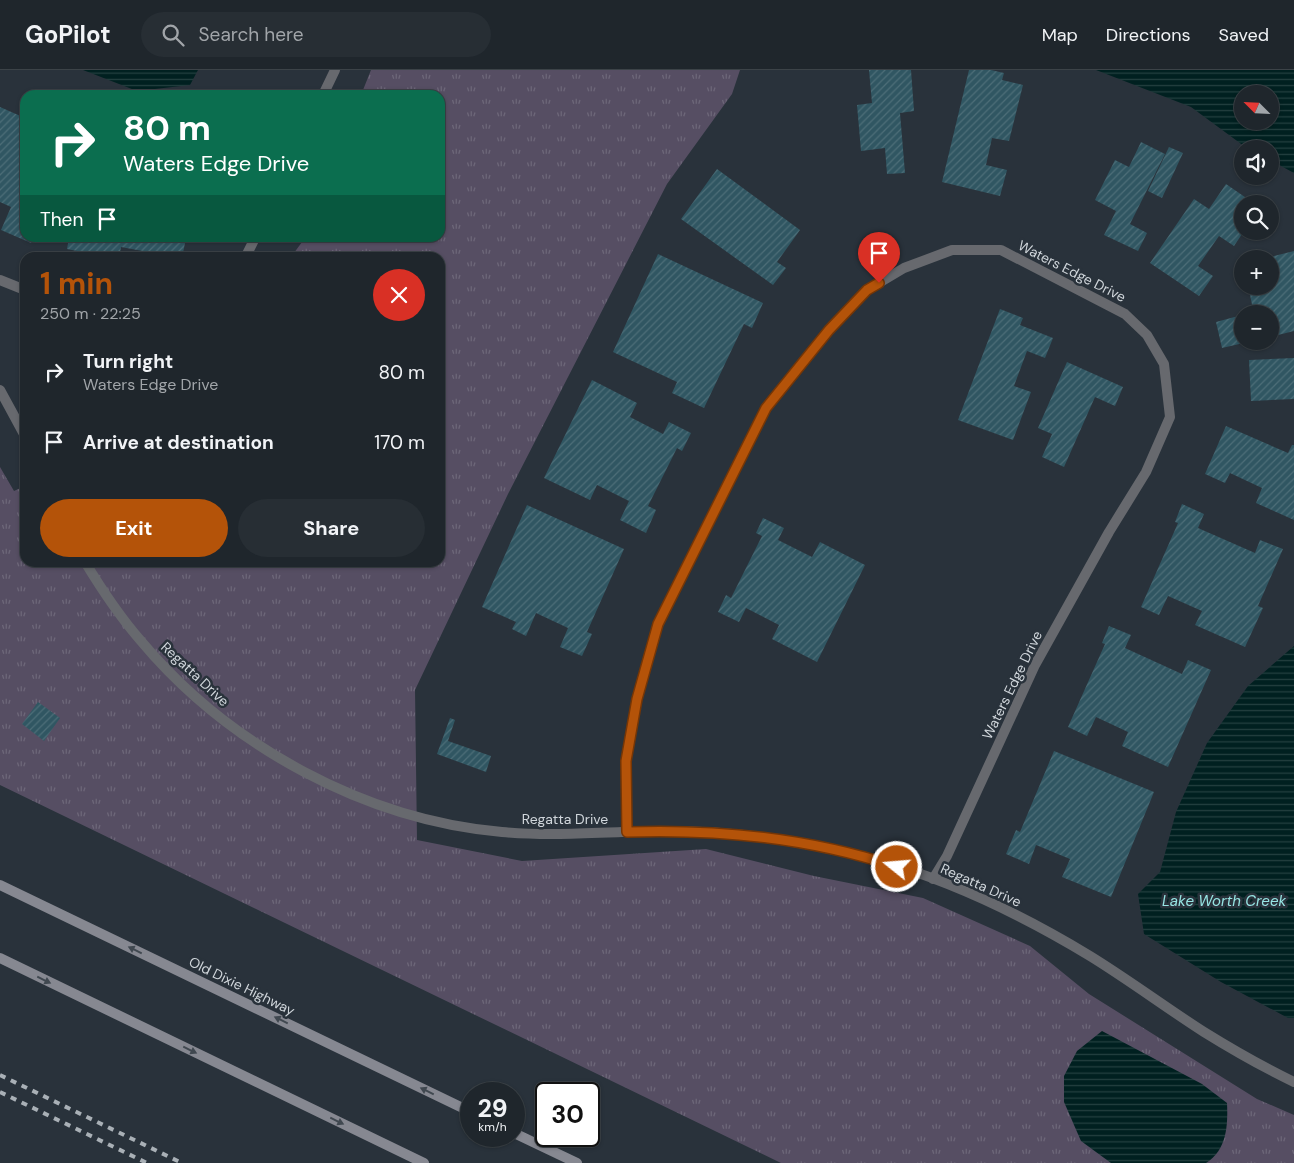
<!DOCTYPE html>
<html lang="en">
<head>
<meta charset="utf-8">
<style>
  body { margin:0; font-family:"DM Sans",sans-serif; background:#272e34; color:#f1f3f6; height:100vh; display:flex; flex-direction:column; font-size:19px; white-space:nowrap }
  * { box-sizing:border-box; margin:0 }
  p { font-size:16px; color:#a1a5a9 }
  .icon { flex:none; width:28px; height:28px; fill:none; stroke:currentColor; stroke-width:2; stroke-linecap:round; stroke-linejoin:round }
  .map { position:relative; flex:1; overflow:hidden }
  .sheet { position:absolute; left:20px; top:182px; width:425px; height:315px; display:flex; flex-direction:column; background:#1f262c; border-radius:15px; box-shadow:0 1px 4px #0004,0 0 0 1px #3c4348 }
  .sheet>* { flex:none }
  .guide { position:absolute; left:20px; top:20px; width:425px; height:152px; border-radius:15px; box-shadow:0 1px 4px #0004,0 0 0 1px #3c4348; background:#0b6e4f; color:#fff; overflow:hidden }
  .needle { width:32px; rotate:294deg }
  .tools { position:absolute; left:1234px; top:15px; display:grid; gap:10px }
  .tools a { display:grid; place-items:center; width:45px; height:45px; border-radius:50%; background:#1f262c; box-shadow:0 1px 4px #0004,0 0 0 1px #3c4348; font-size:25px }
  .speed { position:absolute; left:460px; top:1012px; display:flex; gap:10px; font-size:25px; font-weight:700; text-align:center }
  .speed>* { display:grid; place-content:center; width:65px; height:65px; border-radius:50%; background:#1f262c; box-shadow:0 1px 4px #0004,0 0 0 1px #3c4348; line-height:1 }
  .speed small { font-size:12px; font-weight:400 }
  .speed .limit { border:2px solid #111; border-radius:8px; background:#fff; color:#111 }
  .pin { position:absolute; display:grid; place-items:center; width:42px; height:42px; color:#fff; margin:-51px -21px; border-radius:50% 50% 50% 0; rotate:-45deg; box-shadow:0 0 5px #0007 }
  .pin .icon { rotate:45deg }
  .me { position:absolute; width:55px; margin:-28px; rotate:287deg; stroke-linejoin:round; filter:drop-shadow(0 0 4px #0008) }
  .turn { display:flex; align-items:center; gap:18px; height:105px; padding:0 20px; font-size:22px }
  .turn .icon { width:65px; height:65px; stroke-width:2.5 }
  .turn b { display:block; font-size:35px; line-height:42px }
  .then { display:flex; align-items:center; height:48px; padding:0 20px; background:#0003; gap:10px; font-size:19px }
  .round { display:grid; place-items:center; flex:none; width:52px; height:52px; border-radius:26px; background:#272e34 }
  .summary { display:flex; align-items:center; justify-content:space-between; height:85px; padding:0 20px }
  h1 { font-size:30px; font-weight:700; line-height:38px; color:#b45309 }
  .cta { display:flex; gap:10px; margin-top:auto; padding:10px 20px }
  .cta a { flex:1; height:58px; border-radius:30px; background:#b45309; color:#fff; font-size:20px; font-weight:700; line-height:58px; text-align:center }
  .cta a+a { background:#272e34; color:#f1f3f6 }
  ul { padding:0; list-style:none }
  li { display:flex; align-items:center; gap:15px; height:70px; padding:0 20px }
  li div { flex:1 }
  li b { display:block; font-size:19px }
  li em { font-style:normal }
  header { display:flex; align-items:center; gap:30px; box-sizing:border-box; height:70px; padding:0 25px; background:#1f262c; border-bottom:1px solid #3c4348 }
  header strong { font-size:24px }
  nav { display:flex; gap:28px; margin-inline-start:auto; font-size:18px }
  .search { width:350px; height:45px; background:#272e34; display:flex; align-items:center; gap:12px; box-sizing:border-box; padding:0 18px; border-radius:28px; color:#a1a5a9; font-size:19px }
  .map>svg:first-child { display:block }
</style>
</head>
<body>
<header>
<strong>GoPilot</strong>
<div class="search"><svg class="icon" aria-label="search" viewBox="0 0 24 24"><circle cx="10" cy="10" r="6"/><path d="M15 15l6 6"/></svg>Search here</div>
<nav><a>Map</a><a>Directions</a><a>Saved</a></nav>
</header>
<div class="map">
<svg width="1294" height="1093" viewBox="0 0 1294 1093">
  <defs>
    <pattern id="grass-tufts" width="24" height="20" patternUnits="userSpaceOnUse" patternTransform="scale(1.25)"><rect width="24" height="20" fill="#564e63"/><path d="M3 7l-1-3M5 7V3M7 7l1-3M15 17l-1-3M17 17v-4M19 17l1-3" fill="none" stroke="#6d6779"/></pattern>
    <pattern id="water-rules" width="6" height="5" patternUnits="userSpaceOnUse" patternTransform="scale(1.25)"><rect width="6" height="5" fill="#002020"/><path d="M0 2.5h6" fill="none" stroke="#244040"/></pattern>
    <pattern id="building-hatch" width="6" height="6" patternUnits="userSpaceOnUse" patternTransform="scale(1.25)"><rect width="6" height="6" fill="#305662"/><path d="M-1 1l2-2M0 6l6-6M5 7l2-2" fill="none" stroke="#4d6e78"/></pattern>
  </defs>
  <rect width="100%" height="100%" fill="#29323b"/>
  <path fill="url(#grass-tufts)" d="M371,0H740L732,24L667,114L508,424L415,620L417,770L522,791L706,779L814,806L923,828L1030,876L1089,924L1257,1029L1294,1045V1093H781L0,715V397L14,421L25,416V492H440V188L291,187L305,168H440V25H361Z"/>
  <g fill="url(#water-rules)" fill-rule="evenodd">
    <path d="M83,0H198L190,15L137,21Z"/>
    <path d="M1096,0H1294V103L1270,90V79H1248L1191,37ZM1242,24H1270V51H1242Z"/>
    <path d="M1294,576V948H1288L1221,912L1144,864L1138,824L1160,802L1176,742L1207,673L1248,616Z"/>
    <path d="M1102,961L1202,1014L1227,1033C1228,1055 1227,1080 1206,1093H1111L1081,1071L1064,1032V1006L1077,981Z"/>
  </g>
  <g fill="url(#building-hatch)">
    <path d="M869,0H911L914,41L900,43L905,103L887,104L885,78L861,81L857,35L872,33Z"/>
    <path d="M969,0H991L1004,3L1002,10L1023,15L1009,71L992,68L986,95L1007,100L1000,126L942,112Z"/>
    <path d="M0,37L25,48V168H34L31,173L1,160L11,137L0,132Z"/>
    <path d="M1141,72L1165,84L1130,154L1147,163L1138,181L1104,165L1116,141L1095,130L1115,90L1129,97Z"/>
    <path d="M1169,77L1183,83L1162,128L1148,121Z"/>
    <path d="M717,99L800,160L777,192L786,198L773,215L681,149Z"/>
    <path d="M1226,114L1255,134H1242V161H1244L1234,176L1219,166L1198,196L1213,206L1199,226L1150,193L1194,129L1209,139Z"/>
    <path d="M69,168H186L182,188H146L148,182L121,177L119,188L102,186L67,179Z"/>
    <path d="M1294,181V261L1270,267V244H1254L1250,225L1267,222L1265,216H1270V189L1266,188Z"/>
    <path d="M658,184L763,233L752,258L744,254L704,338L672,323L677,312L613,282Z"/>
    <path d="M1000,239L1023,248L1020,255L1053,268L1045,288L1027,281L1014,316L1031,322L1013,370L958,350Z"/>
    <path d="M1242,245V271L1248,272L1222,278L1216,252Z"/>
    <path d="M1294,288V329L1251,331L1249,290Z"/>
    <path d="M1067,292L1123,317L1115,336L1095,327L1064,397L1042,387L1052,364L1038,358Z"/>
    <path d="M592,310L637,333L630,347L663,364L669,352L691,363L682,381L677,378L648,436L656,440L646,463L620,450L629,431L597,415L590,430L544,408Z"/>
    <path d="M1226,356L1288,383L1292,375H1294V450L1256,433L1262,418L1230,403L1225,413L1205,404Z"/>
    <path d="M1182,434L1204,444L1198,458L1255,483L1260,470L1283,479L1258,536L1263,538L1245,577L1195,555L1202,541L1168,526L1159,545L1141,537L1178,453L1175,452Z"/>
    <path d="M527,435L624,479L587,562L592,564L582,586L560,577L568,558L536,543L526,566L512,559L516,552L482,537Z"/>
    <path d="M763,448L784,458L778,470L812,487L820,472L865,495L817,592L772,569L779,555L746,538L739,552L718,542L726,525L731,528L762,466L756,463Z"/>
    <path d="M1109,556L1131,565L1125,578L1182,604L1188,590L1211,600L1168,697L1122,676L1128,662L1096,647L1087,666L1068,657L1105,574L1102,573Z"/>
    <path d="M38,632L60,648L44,671L22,654Z"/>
    <path d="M450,648L455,650L448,671L491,686L486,702L437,684Z"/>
    <path d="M1054,681L1154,722L1111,827L1062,807L1070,789L1036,775L1029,794L1006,784L1016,760L1020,762Z"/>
  </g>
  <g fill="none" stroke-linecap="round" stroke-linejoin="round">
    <path stroke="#67696e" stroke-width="10" d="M0,210L25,220"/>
    <g stroke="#67696e" stroke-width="10">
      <path d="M323,25L335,0"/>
      <path d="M245,188L255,168"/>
      <path d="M0,320L25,366"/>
      <path d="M85,492C102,520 120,547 141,571C229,676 365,750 502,762C558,767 611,761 667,761C738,761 809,772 877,790C952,811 1024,846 1090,886C1129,910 1165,937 1204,962C1233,980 1263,997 1294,1012"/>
      <path d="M627,762L626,691L637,629L658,555L766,338L829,260L867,220L904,198L952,180H1001L1125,244L1147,265L1164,294L1170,347L1146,402L1109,462L1035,595L947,786L933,809"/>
    </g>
    <g stroke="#868891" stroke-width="10">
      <path d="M0,815L471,1042"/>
      <path d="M0,888L424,1093"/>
      <path d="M514,1063L577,1093"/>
    </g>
    <g stroke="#a9b0b6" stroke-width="4" stroke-dasharray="6 6" stroke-linecap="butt">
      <path d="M0,1005L182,1093"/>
      <path d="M0,1022L147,1093"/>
    </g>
  </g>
  <defs><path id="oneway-solid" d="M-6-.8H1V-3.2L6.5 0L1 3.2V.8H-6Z" transform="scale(1.25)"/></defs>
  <g fill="#404850">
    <use href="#oneway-solid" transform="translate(135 880) rotate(-154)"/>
    <use href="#oneway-solid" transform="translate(44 910) rotate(26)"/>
    <use href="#oneway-solid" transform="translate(281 950) rotate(-154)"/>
    <use href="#oneway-solid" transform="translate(190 980) rotate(26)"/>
    <use href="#oneway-solid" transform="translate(427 1021) rotate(-154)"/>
    <use href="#oneway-solid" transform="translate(337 1051) rotate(26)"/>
  </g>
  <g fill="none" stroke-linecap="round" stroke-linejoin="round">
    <g stroke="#753606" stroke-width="12">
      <path id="route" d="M879,213L867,220L829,260L766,338L658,554L637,629L626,691L627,762C718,759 810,768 897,797"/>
    </g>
    <use href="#route" stroke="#b45309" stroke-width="9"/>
  </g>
  <g text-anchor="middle" stroke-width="5" stroke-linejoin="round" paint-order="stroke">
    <g font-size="14" fill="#d0d6db" stroke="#29323b">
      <text transform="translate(1072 201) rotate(27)" y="5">Waters Edge Drive</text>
      <text transform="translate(195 604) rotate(43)" y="5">Regatta Drive</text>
      <text transform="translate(1012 615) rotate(-64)" y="5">Waters Edge Drive</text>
      <text x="565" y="754">Regatta Drive</text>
      <text transform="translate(981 815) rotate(24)" y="5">Regatta Drive</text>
      <text transform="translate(242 916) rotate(26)" y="5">Old Dixie Highway</text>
    </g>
    <g font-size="15" font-style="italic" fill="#96e4e3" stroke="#29323b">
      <text x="1224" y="836">Lake Worth Creek</text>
    </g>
  </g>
</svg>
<div class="tools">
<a><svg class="needle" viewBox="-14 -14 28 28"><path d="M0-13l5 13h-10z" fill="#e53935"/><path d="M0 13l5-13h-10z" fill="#a1a5a9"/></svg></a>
<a><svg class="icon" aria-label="sound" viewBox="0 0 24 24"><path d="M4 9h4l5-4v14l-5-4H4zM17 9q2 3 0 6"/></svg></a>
<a><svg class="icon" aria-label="search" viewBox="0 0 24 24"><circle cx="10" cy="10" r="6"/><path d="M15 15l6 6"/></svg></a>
<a>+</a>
<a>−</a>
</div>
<div class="speed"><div>29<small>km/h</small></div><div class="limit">30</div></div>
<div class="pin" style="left:879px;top:213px;background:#d93025"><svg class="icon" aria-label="arrive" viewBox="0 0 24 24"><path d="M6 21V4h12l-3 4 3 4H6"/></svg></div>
<svg class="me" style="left:897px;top:797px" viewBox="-20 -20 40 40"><circle r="17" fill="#b45309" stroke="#fff" stroke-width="3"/><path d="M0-11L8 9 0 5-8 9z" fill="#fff"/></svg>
<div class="guide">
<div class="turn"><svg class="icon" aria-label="right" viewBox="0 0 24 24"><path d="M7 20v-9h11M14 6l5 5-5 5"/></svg><div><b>80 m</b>Waters Edge Drive</div></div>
<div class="then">Then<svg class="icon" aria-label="arrive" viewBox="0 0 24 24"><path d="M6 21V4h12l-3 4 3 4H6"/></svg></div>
</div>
<section class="sheet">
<div class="summary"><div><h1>1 min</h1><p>250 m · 22:25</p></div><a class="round" style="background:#d93025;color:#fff"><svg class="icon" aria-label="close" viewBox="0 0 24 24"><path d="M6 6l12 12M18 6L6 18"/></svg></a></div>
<ul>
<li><svg class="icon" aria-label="right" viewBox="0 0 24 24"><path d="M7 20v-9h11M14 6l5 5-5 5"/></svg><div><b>Turn right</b><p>Waters Edge Drive</p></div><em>80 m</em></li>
<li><svg class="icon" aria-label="arrive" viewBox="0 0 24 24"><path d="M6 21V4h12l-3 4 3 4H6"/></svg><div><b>Arrive at destination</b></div><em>170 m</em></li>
</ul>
<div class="cta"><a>Exit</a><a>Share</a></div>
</section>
</div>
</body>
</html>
